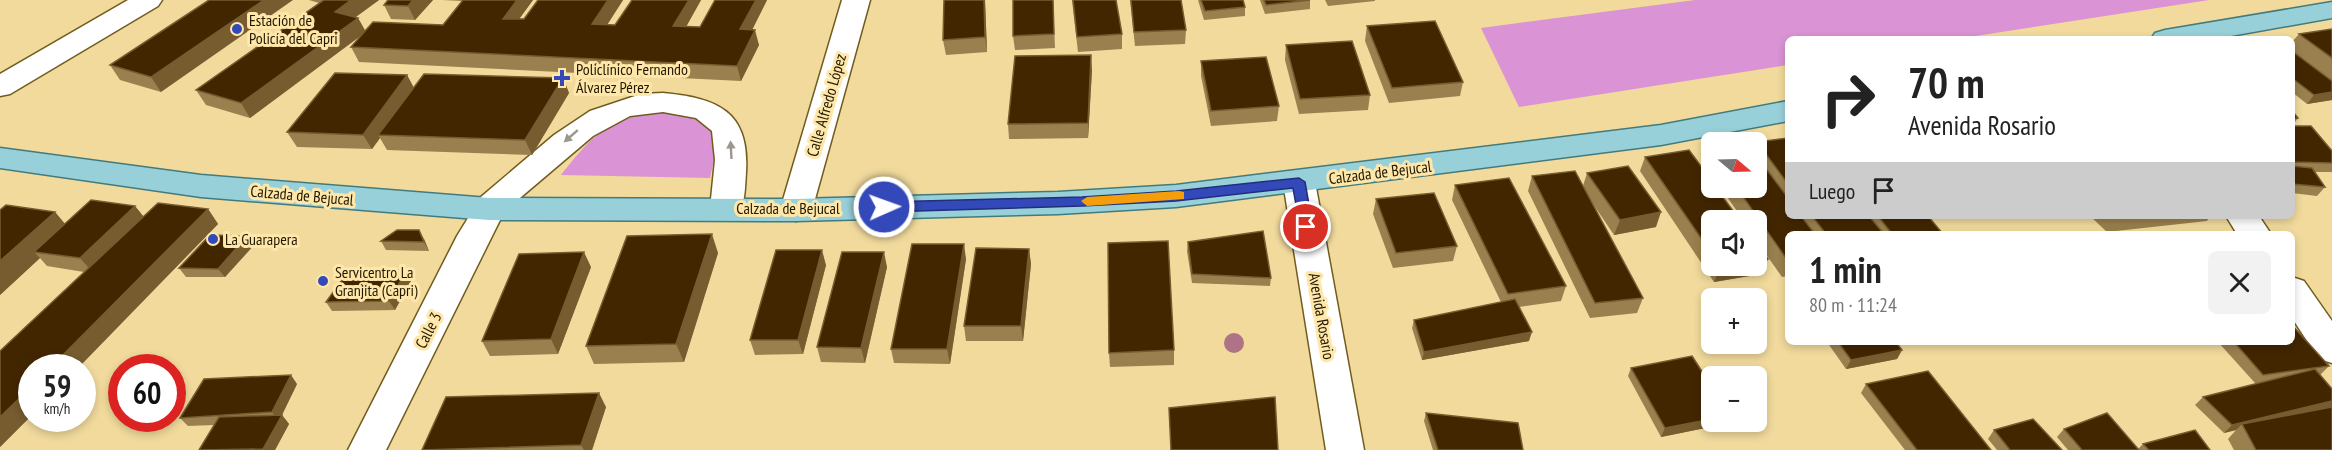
<!DOCTYPE html>
<html lang="es">
<head>
<meta charset="utf-8">
<style>
  body { margin:0; font-family:"PT Sans Narrow",sans-serif; background:#f2f2f2; color:#222; height:100vh; display:flex; flex-direction:column; font-size:22px; white-space:nowrap }
  * { box-sizing:border-box; margin:0 }
  p { font-size:20px; color:#767676 }
  .icon { flex:none; width:33px; height:33px; fill:none; stroke:currentColor; stroke-width:2; stroke-linecap:round; stroke-linejoin:round }
  .map { position:relative; flex:1; overflow:hidden }
  .details { position:absolute; left:1785px; top:231px; width:510px; height:114px; display:flex; flex-direction:column; background:#fff; border-radius:9px; box-shadow:0 3px 9px #0003 }
  .details>* { flex:none }
  .hud { position:absolute; left:1785px; top:36px; width:510px; height:183px; border-radius:9px; box-shadow:0 3px 9px #0003; background:#fff; color:#222; overflow:hidden }
  .needle { width:39px; rotate:109deg }
  .fabs { position:absolute; left:1701px; top:132px; display:grid; gap:12px }
  .fabs a { display:grid; place-items:center; width:66px; height:66px; border-radius:9px; background:#fff; box-shadow:0 3px 9px #0003; font-size:30px }
  .speed { position:absolute; left:18px; top:354px; display:flex; gap:12px; font-size:30px; font-weight:700; text-align:center }
  .speed>* { display:grid; place-content:center; width:78px; height:78px; border-radius:50%; background:#fff; box-shadow:0 3px 9px #0003; line-height:1 }
  .speed small { font-size:15px; font-weight:400 }
  .speed .limit { border:9px solid #d22; background:#fff; color:#111 }
  .pin { position:absolute; display:grid; place-items:center; width:51px; height:51px; color:#fff; margin:-26px; border:3px solid #fff; border-radius:50%; box-shadow:0 2px 6px #0007 }
  .me { position:absolute; width:66px; margin:-33px; rotate:88deg; stroke-linejoin:round; filter:drop-shadow(0 0 4px #0008) }
  .turn { display:flex; align-items:center; gap:21px; height:126px; padding:0 24px; font-size:27px }
  .turn .icon { width:78px; height:78px; stroke-width:2.5 }
  .turn b { display:block; font-size:42px; line-height:51px }
  .then { display:flex; align-items:center; height:57px; padding:0 24px; background:#0003; gap:12px; font-size:22px }
  .round { display:grid; place-items:center; flex:none; width:63px; height:63px; border-radius:9px; background:#f2f2f2 }
  .head { display:flex; align-items:center; justify-content:space-between; height:102px; padding:0 24px }
  h1 { font-size:36px; font-weight:700; line-height:45px }
  .map>svg:first-child { display:block }
</style>
</head>
<body>
<div class="map">
<svg width="2332" height="450" viewBox="0 0 2332 450">
  <rect width="100%" height="100%" fill="#f1da9c"/>
  <g fill="#da93d4">
    <path d="M1695,0H2209L1956,39H1788V65L1519,107L1481,28Z"/>
    <path d="M679,111L697,117L710,126L716,150L710,178L561,175C598,127 616,113 679,111Z"/>
  </g>
  <g fill="none" stroke-linecap="round" stroke-linejoin="round">
    <g stroke="#715c1f" stroke-width="3">
      <g id="minor">
        <path d="M128,0H162L158,6L10,94L0,96V74Z"/>
        <path d="M842,0H870L812,210L808,218L796,221L784,218L780,210Z"/>
        <path d="M663,93C717,98 750,111 746,172C745,187 745,204 738,217L726,220L714,217L710,209L715,160L712,131L696,118L663,112L630,116L593,136L514,203L501,218L386,450H348L457,236L481,197L554,135L590,111L641,94Z"/>
        <path d="M1299,171L1310,174L1315,182L1364,450H1326L1283,182L1288,174Z"/>
        <path d="M2226,216H2259L2271,234H2237Z"/>
        <path d="M2292,277L2304,281L2332,321V363L2319,359L2292,318Z"/>
      </g>
    </g>
    <g stroke="#427b7d" stroke-width="3">
      <g id="major">
        <path d="M2332,2V18L2214,39H2151L2155,33L2165,30Z"/>
        <path d="M1788,101V121L1661,145L1176,207L1058,214L796,221L489,220L201,197L0,168V148L201,175L489,198L796,199L1058,192L1176,185L1661,125Z"/>
      </g>
    </g>
    <use href="#minor" fill="#fff" fill-rule="evenodd"/>
    <use href="#major" fill="#98d0d9" fill-rule="evenodd"/>
  </g>
  <circle fill="#ae7386" cx="1234" cy="343" r="10"/>
  <g fill="#9a804e">
    <path d="M209,0L161,92L120,80L110,65Z"/>
    <path d="M309,0H379L356,17L358,18L365,31L443,25L462,1L442,0H533L519,19H524L538,0H623L607,25H615L632,0H701L686,27H700L715,0H767L752,30L759,45L741,81L359,62L351,47L361,35L250,118L206,105L196,90L319,3Z"/>
    <path d="M433,0L415,20L391,19L384,5Z"/>
    <path d="M985,0L987,52L946,55L943,40Z"/>
    <path d="M1053,0L1055,48L1015,50L1013,36Z"/>
    <path d="M1072,0H1116L1122,34V49L1078,52Z"/>
    <path d="M1130,0H1181L1186,30L1185,44L1135,46Z"/>
    <path d="M1198,0H1243L1245,7V16L1204,20Z"/>
    <path d="M1260,0H1310V9L1265,14Z"/>
    <path d="M1325,0H1375V1L1328,6Z"/>
    <path d="M1367,26L1463,82L1460,96L1389,103L1365,41Z"/>
    <path d="M2332,29V100L2307,104L2292,92V42L2299,34Z"/>
    <path d="M1286,45L1370,95L1368,110L1299,114L1285,60Z"/>
    <path d="M1201,61L1279,106L1277,121L1211,126L1201,76Z"/>
    <path d="M1092,70L1088,138L1009,139L1008,124Z"/>
    <path d="M407,75L414,88L563,78L569,93L532,155L387,150L380,138L372,149L297,147L287,132Z"/>
    <path d="M2292,111L2298,118L2292,126L2332,151V172H2314L2325,187L2317,196L2292,193Z"/>
    <path d="M1788,138V216H1928L1943,234H1788V276L1782,277L1756,240V220H1743L1721,188H1756L1757,142Z"/>
    <path d="M1710,148H1712V174L1704,163Z"/>
    <path d="M1645,157L1712,220V266H1756L1768,259L1761,274L1714,282L1640,171Z"/>
    <path d="M1587,173L1656,227L1614,235L1589,198L1643,298L1637,313L1590,318L1528,191L1532,176L1583,186Z"/>
    <path d="M1455,185L1566,286L1561,301L1519,307L1529,341L1422,360L1412,328L1414,320L1501,302L1452,200Z"/>
    <path d="M1376,199L1457,246L1453,261L1393,268L1373,214Z"/>
    <path d="M135,206L143,216L208,209L218,224L78,368H32V415L0,447V351L84,272L47,266L40,258L0,295L55,212L65,224Z"/>
    <path d="M2090,216H2210L2207,221L2107,232Z"/>
    <path d="M424,239L429,251L386,250L381,241Z"/>
    <path d="M1188,242L1271,278L1270,286L1192,283L1187,251Z"/>
    <path d="M254,245L225,277H186L179,268Z"/>
    <path d="M1029,249L1031,264L1023,341H966L964,326Z"/>
    <path d="M718,253L684,362L594,364L586,346Z"/>
    <path d="M966,259L950,364L894,363L891,349Z"/>
    <path d="M826,265L803,354L755,355L750,340Z"/>
    <path d="M591,267L558,354L490,356L482,341Z"/>
    <path d="M887,267L865,363L821,362L817,347Z"/>
    <path d="M412,279L395,310L332,311L326,302Z"/>
    <path d="M1827,342H1896L1902,350L1897,359L1846,369Z"/>
    <path d="M2218,342H2292L2329,366L2320,375L2332,450H2234L2228,439L2236,430L2224,433L2195,405L2203,397L2259,383H2255Z"/>
    <path d="M1174,350V365L1110,367L1109,353Z"/>
    <path d="M1631,368L1725,424L1661,437L1628,376Z"/>
    <path d="M297,384L282,415L289,424L275,450H199L214,425L188,426L180,418Z"/>
    <path d="M1866,384L1991,450H1905L1861,393Z"/>
    <path d="M606,407L592,450H422Z"/>
    <path d="M1426,413L1523,450H1433L1424,421Z"/>
    <path d="M2064,429L2138,449L2143,444L2210,450H2068L2057,437Z"/>
    <path d="M1994,430L2062,450H1997L1988,439Z"/>
  </g>
  <g fill="#765c2f">
    <path d="M264,0H293L161,92L151,77Z"/>
    <path d="M351,0H379L343,26L335,12Z"/>
    <path d="M413,0H433L415,20L408,6Z"/>
    <path d="M517,0H533L509,33L503,19Z"/>
    <path d="M608,0H623L598,39L592,24Z"/>
    <path d="M689,0H701L678,41L673,26Z"/>
    <path d="M756,0H767L745,44L740,29Z"/>
    <path d="M984,0H985L987,52L985,37Z"/>
    <path d="M358,18L366,32L250,118L241,103Z"/>
    <path d="M755,30L759,45L741,81L737,66Z"/>
    <path d="M1091,55L1092,70L1088,138V123Z"/>
    <path d="M407,75L415,90L378,135L380,138L372,149L363,135Z"/>
    <path d="M563,78L569,93L532,155L525,140Z"/>
    <path d="M2332,92V100L2307,104L2314,95Z"/>
    <path d="M135,206L147,221L93,273L80,258Z"/>
    <path d="M208,209L218,224L78,368H50Z"/>
    <path d="M55,212L70,230L34,252L40,258L0,295V261Z"/>
    <path d="M1661,212L1656,227L1614,235L1620,220Z"/>
    <path d="M419,230L424,239L429,251L424,242Z"/>
    <path d="M712,234L718,253L684,362L676,344Z"/>
    <path d="M247,236L254,245L225,277L218,269Z"/>
    <path d="M964,244L966,259L950,364L947,349Z"/>
    <path d="M1029,249L1031,264L1023,341L1021,326Z"/>
    <path d="M822,250L826,265L803,354L798,340Z"/>
    <path d="M584,252L591,267L558,354L551,339Z"/>
    <path d="M884,252L887,267L865,363L861,348Z"/>
    <path d="M1768,259L1761,274L1714,282L1721,267L1732,266H1756V261Z"/>
    <path d="M407,270L412,279L395,310L389,301Z"/>
    <path d="M1532,332L1529,341L1422,360L1424,352Z"/>
    <path d="M1902,350L1897,359L1846,369L1851,360Z"/>
    <path d="M291,375L297,384L279,421L272,412Z"/>
    <path d="M32,386V415L0,447V417Z"/>
    <path d="M599,393L606,407L592,450H584L581,445Z"/>
    <path d="M2332,401V408L2242,424L2236,430L2224,433L2232,425Z"/>
    <path d="M282,415L289,424L275,450H264L263,449Z"/>
    <path d="M1712,419V422H1726L1725,424L1661,437L1665,428Z"/>
  </g>
  <g fill="#422600" stroke="#765c2f" stroke-width="1.5">
    <path d="M209,0H264L151,77L110,65Z"/>
    <path d="M324,0H351L335,12L358,18L241,103L196,90Z"/>
    <path d="M388,0H413L408,6L384,5Z"/>
    <path d="M463,0H517L503,19H524L538,0H608L592,24L615,25L632,0H689L673,26L700,27L715,0H756L740,29L755,30L737,66L351,47L373,22L443,25Z"/>
    <path d="M944,0H984L985,37L943,40Z"/>
    <path d="M1013,0H1053L1054,34L1013,36Z"/>
    <path d="M1073,0H1116L1122,34L1077,37Z"/>
    <path d="M1131,0H1181L1186,30L1134,32Z"/>
    <path d="M1201,0H1243L1245,7L1205,11Z"/>
    <path d="M1264,0H1310L1266,5Z"/>
    <path d="M1435,21L1463,82L1392,88L1367,26Z"/>
    <path d="M2332,29V58L2299,34Z"/>
    <path d="M1352,41L1370,95L1300,99L1286,45Z"/>
    <path d="M2292,51L2332,81V92L2314,95L2292,78Z"/>
    <path d="M1091,55L1088,123L1008,124L1015,56Z"/>
    <path d="M1266,57L1279,106L1211,111L1201,61Z"/>
    <path d="M335,73L407,75L363,135L287,132Z"/>
    <path d="M424,74L563,78L525,140L378,135Z"/>
    <path d="M2292,111L2298,118L2292,119Z"/>
    <path d="M2292,126H2311L2332,151V163L2292,162Z"/>
    <path d="M1788,138V184L1757,142Z"/>
    <path d="M1689,150L1712,181V188H1716L1740,220H1712V254L1645,157Z"/>
    <path d="M1756,155L1788,198V216H1801L1815,234H1788V261L1737,188H1756Z"/>
    <path d="M1628,166L1661,212L1620,220L1587,173Z"/>
    <path d="M2292,166L2312,168L2325,187L2292,184Z"/>
    <path d="M1575,171L1643,298L1595,303L1532,176Z"/>
    <path d="M1509,178L1566,286L1508,294L1455,185Z"/>
    <path d="M1434,193L1457,246L1396,253L1376,199Z"/>
    <path d="M91,200L135,206L80,258L34,252Z"/>
    <path d="M158,203L208,209L50,368H32V386L0,417V351Z"/>
    <path d="M6,205L55,212L0,261V210Z"/>
    <path d="M1812,216H1869L1884,234H1826Z"/>
    <path d="M1878,216H1928L1943,234H1892Z"/>
    <path d="M397,230H419L424,242L381,241Z"/>
    <path d="M1263,231L1271,278L1192,274L1188,242Z"/>
    <path d="M712,234L676,344L586,346L627,236Z"/>
    <path d="M210,235L247,236L218,269L179,268Z"/>
    <path d="M1168,241L1174,350L1109,353L1108,243Z"/>
    <path d="M1756,243L1768,259L1756,261Z"/>
    <path d="M912,244H964L947,349H891Z"/>
    <path d="M976,248L1029,249L1021,326H964Z"/>
    <path d="M776,250H822L798,340H750Z"/>
    <path d="M584,252L551,339L482,341L519,254Z"/>
    <path d="M842,252H884L861,348L817,347Z"/>
    <path d="M349,270H407L389,301L326,302Z"/>
    <path d="M1515,299L1532,332L1424,352L1414,320Z"/>
    <path d="M2292,325L2329,366L2263,375L2234,342H2292Z"/>
    <path d="M1838,342H1896L1902,350L1851,360Z"/>
    <path d="M1692,356L1712,387V419L1665,428L1631,368Z"/>
    <path d="M2315,369L2332,389V401L2232,425L2203,397Z"/>
    <path d="M1928,371L1991,450H1917L1866,384Z"/>
    <path d="M291,375L272,412L180,418L204,379Z"/>
    <path d="M599,393L581,445L422,450L446,397Z"/>
    <path d="M1275,397L1278,450H1171L1169,408Z"/>
    <path d="M2332,407V450H2256L2242,424Z"/>
    <path d="M1426,413L1518,423L1523,450H1438Z"/>
    <path d="M2107,413L2139,450H2082L2064,429Z"/>
    <path d="M282,415L263,449L199,450L219,417Z"/>
    <path d="M2033,419L2062,450H2010L1994,430Z"/>
    <path d="M2195,430L2210,450H2149L2143,444Z"/>
  </g>
  <defs><path id="oneway-solid" d="M-6-.8H1V-3.2L6.5 0L1 3.2V.8H-6Z" transform="scale(1.5)"/></defs>
  <g fill="#9b978d">
    <use href="#oneway-solid" transform="translate(571 136) rotate(139)"/>
    <use href="#oneway-solid" transform="translate(731 150) rotate(-93)"/>
  </g>
  <path fill="#3349ba" stroke="#212f79" stroke-width="1.5" d="M1299,178L1305,182L1313,227L1306,232L1300,227L1293,188L1176,201L1082,206L884,212L878,207L884,202L1082,197L1176,191Z"/>
  <path fill="#f59e0b" d="M1179,191L1184,192V199L1087,206L1081,201L1087,197Z"/>
  <g fill="#3349ba" stroke="#fee7a9" stroke-width="2">
    <circle cx="237" cy="29" r="6"/>
    <path d="M559 69h6v6h6v6h-6v6h-6v-6h-6v-6h6z"/>
    <circle cx="213" cy="239" r="6"/>
    <circle cx="323" cy="281" r="6"/>
  </g>
  <g text-anchor="middle" stroke-width="6" stroke-linejoin="round" paint-order="stroke">
    <g font-size="16" fill="#211801" stroke="#fee7a9" text-anchor="start">
      <text x="249" y="26">Estación de<tspan x="249" dy="18">Policía del Capri</tspan></text>
      <text x="576" y="75">Policlínico Fernando<tspan x="576" dy="18">Álvarez Pérez</tspan></text>
      <text x="225" y="245">La Guarapera</text>
      <text x="335" y="278">Servicentro La<tspan x="335" dy="18">Granjita (Capri)</tspan></text>
    </g>
    <g font-size="16" fill="#211801" stroke="#fee7a9">
      <text transform="translate(826 105) rotate(-74)" y="6">Calle Alfredo López</text>
      <text transform="translate(1380 172) rotate(-7)" y="6">Calzada de Bejucal</text>
      <text transform="translate(302 195) rotate(5)" y="6">Calzada de Bejucal</text>
      <text x="788" y="214">Calzada de Bejucal</text>
      <text transform="translate(1322 316) rotate(80)" y="6">Avenida Rosario</text>
      <text transform="translate(428 330) rotate(-63)" y="6">Calle 3</text>
    </g>
  </g>
</svg>
<div class="fabs">
<a><svg class="needle" viewBox="-14 -14 28 28"><path d="M0-13l5 13h-10z" fill="#e53935"/><path d="M0 13l5-13h-10z" fill="#767676"/></svg></a>
<a><svg class="icon" aria-label="sound" viewBox="0 0 24 24"><path d="M4 9h4l5-4v14l-5-4H4zM17 9q2 3 0 6"/></svg></a>
<a>+</a>
<a>−</a>
</div>
<div class="speed"><div>59<small>km/h</small></div><div class="limit">60</div></div>
<div class="pin" style="left:1306px;top:227px;background:#d93025"><svg class="icon" aria-label="arrive" viewBox="0 0 24 24"><path d="M6 21V4h12l-3 4 3 4H6"/></svg></div>
<svg class="me" style="left:884px;top:207px" viewBox="-20 -20 40 40"><circle r="17" fill="#3349ba" stroke="#fff" stroke-width="3"/><path d="M0-11L8 9 0 5-8 9z" fill="#fff"/></svg>
<div class="hud">
<div class="turn"><svg class="icon" aria-label="right" viewBox="0 0 24 24"><path d="M7 20v-9h11M14 6l5 5-5 5"/></svg><div><b>70 m</b>Avenida Rosario</div></div>
<div class="then">Luego<svg class="icon" aria-label="arrive" viewBox="0 0 24 24"><path d="M6 21V4h12l-3 4 3 4H6"/></svg></div>
</div>
<section class="details">
<div class="head"><div><h1>1 min</h1><p>80 m · 11:24</p></div><a class="round"><svg class="icon" aria-label="close" viewBox="0 0 24 24"><path d="M6 6l12 12M18 6L6 18"/></svg></a></div>
</section>
</div>
</body>
</html>
